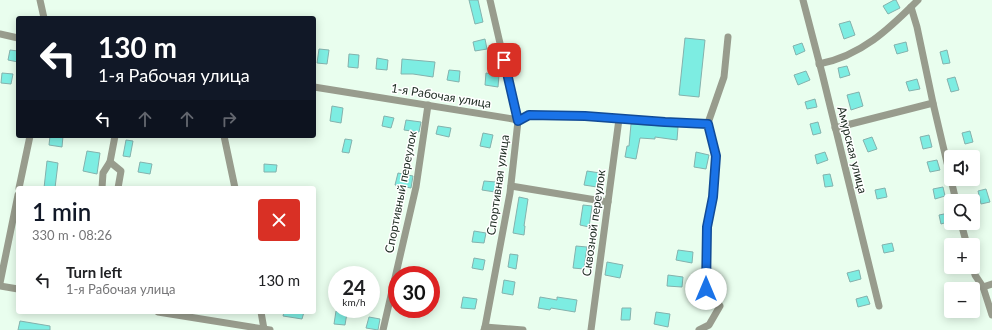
<!DOCTYPE html>
<html lang="en">
<head>
<meta charset="utf-8">
<style>
  body { margin:0; font-family:Lato,sans-serif; background:#f2f2f2; color:#202124; height:100vh; display:flex; flex-direction:column; font-size:15px; white-space:nowrap }
  * { box-sizing:border-box; margin:0 }
  p { font-size:13px; color:#757577 }
  .icon { flex:none; width:22px; height:22px; fill:none; stroke:currentColor; stroke-width:2; stroke-linecap:round; stroke-linejoin:round }
  .map { position:relative; flex:1; overflow:hidden }
  .sheet { position:absolute; left:16px; top:186px; width:300px; height:128px; display:flex; flex-direction:column; background:#fff; border-radius:4px; box-shadow:0 2px 10px #0003 }
  .sheet>* { flex:none }
  .hud { position:absolute; left:16px; top:16px; width:300px; height:122px; border-radius:4px; box-shadow:0 2px 10px #0003; background:#111827; color:#fff; overflow:hidden }
  .controls { position:absolute; left:944px; top:150px; display:grid; gap:8px }
  .controls a { display:grid; place-items:center; width:36px; height:36px; border-radius:4px; background:#fff; box-shadow:0 2px 10px #0003; font-size:20px }
  .speed { position:absolute; left:328px; top:266px; display:flex; gap:8px; font-size:20px; font-weight:700; text-align:center }
  .speed>* { display:grid; place-content:center; width:52px; height:52px; border-radius:50%; background:#fff; box-shadow:0 2px 10px #0003; line-height:1 }
  .speed small { font-size:10px; font-weight:400 }
  .speed .limit { border:6px solid #d22; background:#fff; color:#111 }
  .pin { position:absolute; display:grid; place-items:center; width:34px; height:34px; color:#fff; margin:-17px; border-radius:8px; box-shadow:0 2px 6px #0006 }
  .me { position:absolute; width:44px; margin:-22px; rotate:0deg; stroke-linejoin:round; filter:drop-shadow(0 0 3px #0008) }
  .turn { display:flex; align-items:center; gap:14px; height:84px; padding:0 16px; font-size:18px }
  .turn .icon { width:52px; height:52px; stroke-width:2.5 }
  .turn b { display:block; font-size:28px; line-height:34px }
  .lanes { display:flex; align-items:center; height:38px; padding:0 16px; background:#0003; justify-content:center; gap:20px; direction:ltr }
  .lanes .off { opacity:.35 }
  .round { display:grid; place-items:center; flex:none; width:42px; height:42px; border-radius:4px; background:#f2f2f2 }
  .overview { display:flex; align-items:center; justify-content:space-between; height:68px; padding:0 16px }
  h1 { font-size:24px; font-weight:600; line-height:30px; color:#111827 }
  ul { padding:0; list-style:none }
  li { display:flex; align-items:center; gap:12px; height:52px; padding:0 16px }
  li div { flex:1 }
  li b { display:block; font-size:15px }
  li em { font-style:normal }
  .map>svg:first-child { display:block }
</style>
</head>
<body>
<div class="map">
<svg width="992" height="330" viewBox="0 0 992 330">
  <rect width="100%" height="100%" fill="#e9feee"/>
  <g fill="#7dede2" stroke="#84b2ad">
    <path d="M469,0H478L483,22L475,24Z"/>
    <path d="M894,0H896L900,8L888,14L883,6Z"/>
    <path d="M850,21L855,35L844,39L839,24Z"/>
    <path d="M685,38L705,40L699,97L679,95Z"/>
    <path d="M485,39L487,49L475,51L473,42Z"/>
    <path d="M906,42L908,51L897,54L894,45Z"/>
    <path d="M802,43L805,51L796,55L793,46Z"/>
    <path d="M319,49L329,50L327,64L317,63Z"/>
    <path d="M10,50L18,51V62L8,60Z"/>
    <path d="M947,50L950,63L943,64L940,52Z"/>
    <path d="M349,54L359,55L358,68L348,67Z"/>
    <path d="M377,58L388,60L387,70L376,69Z"/>
    <path d="M402,59L435,62L433,77L413,74H401Z"/>
    <path d="M847,66L850,75L840,78L838,68Z"/>
    <path d="M449,70L460,71L459,82L447,80Z"/>
    <path d="M806,71L810,80L798,85L794,75Z"/>
    <path d="M2,73L13,74L11,84L1,83Z"/>
    <path d="M486,73L499,75L498,87L485,85Z"/>
    <path d="M955,77L959,90L951,92L947,79Z"/>
    <path d="M917,79L920,89L909,91L906,82Z"/>
    <path d="M859,92L863,106L851,110L847,95Z"/>
    <path d="M815,99L817,107L807,109L805,102Z"/>
    <path d="M332,106L343,108L341,123L330,121Z"/>
    <path d="M384,116L394,118L391,128L382,126Z"/>
    <path d="M406,120L421,122L419,132L404,130Z"/>
    <path d="M818,122L821,133L813,135L810,124Z"/>
    <path d="M631,124L678,127L677,140L655,137V139L640,138L636,159L625,157L627,146H629Z"/>
    <path d="M438,126L451,128L449,137L436,134Z"/>
    <path d="M970,131L973,142L965,144L962,133Z"/>
    <path d="M483,133L493,135L490,148L480,146Z"/>
    <path d="M929,135L932,147L923,149L920,137Z"/>
    <path d="M50,136H63L62,147L49,145Z"/>
    <path d="M872,137L877,149L868,152L863,140Z"/>
    <path d="M345,139L352,140L349,153L342,152Z"/>
    <path d="M126,140L133,141L130,157L123,156Z"/>
    <path d="M87,151L100,153L97,174L83,171Z"/>
    <path d="M696,152L709,155L706,169L694,167Z"/>
    <path d="M825,152L828,160L817,164L815,155Z"/>
    <path d="M937,160L940,170L930,172L927,162Z"/>
    <path d="M47,161L58,163L55,188H44Z"/>
    <path d="M140,162L152,164L150,174L138,172Z"/>
    <path d="M264,164L277,165L276,172H264Z"/>
    <path d="M587,171L600,173L597,187L584,185Z"/>
    <path d="M398,173L413,176L411,188L395,185Z"/>
    <path d="M830,174L833,186L825,187L823,175Z"/>
    <path d="M484,181L496,182L495,192L482,190Z"/>
    <path d="M943,187L945,196L935,199L933,189Z"/>
    <path d="M885,188L887,197L877,199L875,190Z"/>
    <path d="M986,189L990,202L981,204L978,191Z"/>
    <path d="M519,197L528,199L524,226H525L524,235L513,233Z"/>
    <path d="M583,205L592,206L589,227L580,225Z"/>
    <path d="M949,213L951,221L941,224L939,215Z"/>
    <path d="M474,231L486,233L484,243L472,242Z"/>
    <path d="M892,243L894,251L884,253L882,245Z"/>
    <path d="M576,246L587,247L584,269L573,268Z"/>
    <path d="M678,250L693,252L692,263L676,260Z"/>
    <path d="M510,254L518,255L516,269L508,267Z"/>
    <path d="M474,258L485,260L483,270L472,268Z"/>
    <path d="M607,262L623,265L620,278L605,275Z"/>
    <path d="M859,270L861,279L850,282L847,273Z"/>
    <path d="M668,275L683,277L682,287L667,286Z"/>
    <path d="M504,280L515,282L513,295L502,293Z"/>
    <path d="M867,296L870,304L858,307L856,299Z"/>
    <path d="M463,297L477,299L475,309L461,308Z"/>
    <path d="M540,297L557,300V297L577,300L575,312L551,308L550,310L538,308Z"/>
    <path d="M622,308H631L630,320H621Z"/>
    <path d="M336,311L347,313L345,325L334,324Z"/>
    <path d="M284,312H304L302,319L283,316Z"/>
    <path d="M656,312L670,314L668,327L654,324Z"/>
    <path d="M369,317L380,319L378,330L366,328Z"/>
    <path d="M20,321L50,326V330H18Z"/>
  </g>
  <g fill="none" stroke-linecap="round" stroke-linejoin="round">
    <g stroke="#989c8d" stroke-width="7">
      <path d="M40,0L44,18"/>
      <path d="M803,0L822,73L879,306"/>
      <path d="M911,7L917,27L933,103L956,201"/>
      <path d="M0,34L18,38"/>
      <path d="M819,64C861,56 889,29 918,0"/>
      <path d="M314,87L513,119L518,121L529,115L585,116L665,122L708,123"/>
      <path d="M835,128L933,103"/>
      <path d="M224,136L235,188"/>
      <path d="M110,162L121,171L118,188"/>
      <path d="M511,186L608,202"/>
      <path d="M19,188L30,136"/>
      <path d="M102,188L103,173L110,162L115,136"/>
      <path d="M961,223L967,245"/>
      <path d="M973,267L975,275L983,287L992,315"/>
      <path d="M0,283L18,195"/>
      <path d="M0,286L18,289"/>
      <path d="M983,287L992,284"/>
      <path d="M158,312L270,330"/>
      <path d="M261,312L264,329"/>
      <path d="M485,327L510,193L518,121L490,0"/>
      <path d="M383,330L416,187L428,105"/>
      <path d="M484,330L485,327L523,330"/>
      <path d="M591,330L619,119"/>
      <path d="M699,330L709,325L720,306L707,289V227L713,197L716,156L708,123L724,77L728,37"/>
    </g>
  </g>
  <g fill="none" stroke-linecap="round" stroke-linejoin="round">
    <g stroke="#114b97" stroke-width="10">
      <path id="route" d="M504,60L518,121L529,115L585,116L665,122L708,124L716,156L713,197L707,227L706,289"/>
    </g>
    <use href="#route" stroke="#1a73e8" stroke-width="7"/>
  </g>
  <g text-anchor="middle" stroke-width="3" stroke-linejoin="round" paint-order="stroke">
    <g font-size="12" fill="#212f25" stroke="#fff">
      <text transform="translate(441 96) rotate(9)" y="4">1-я Рабочая улица</text>
      <text transform="translate(852 150) rotate(76)" y="4">Амурская улица</text>
      <text transform="translate(498 185) rotate(-82)" y="4">Спортивная улица</text>
      <text transform="translate(401 192) rotate(-79)" y="4">Спортивный переулок</text>
      <text transform="translate(594 223) rotate(-82)" y="4">Сквозной переулок</text>
    </g>
  </g>
</svg>
<div class="controls">
<a><svg class="icon" aria-label="sound" viewBox="0 0 24 24"><path d="M4 9h4l5-4v14l-5-4H4zM17 9q2 3 0 6"/></svg></a>
<a><svg class="icon" aria-label="search" viewBox="0 0 24 24"><circle cx="10" cy="10" r="6"/><path d="M15 15l6 6"/></svg></a>
<a>+</a>
<a>−</a>
</div>
<div class="speed"><div>24<small>km/h</small></div><div class="limit">30</div></div>
<div class="pin" style="left:504px;top:60px;background:#d93025"><svg class="icon" aria-label="arrive" viewBox="0 0 24 24"><path d="M6 21V4h12l-3 4 3 4H6"/></svg></div>
<svg class="me" style="left:706px;top:289px" viewBox="-20 -20 40 40"><circle r="19" fill="#fff"/><path d="M0-13L10 11 0 6-10 11z" fill="#1a73e8"/></svg>
<div class="hud">
<div class="turn"><svg class="icon" aria-label="left" viewBox="0 0 24 24"><path d="M17 20v-9H6M10 6l-5 5 5 5"/></svg><div><b>130 m</b>1-я Рабочая улица</div></div>
<div class="lanes"><svg class="icon" aria-label="left" viewBox="0 0 24 24"><path d="M17 20v-9H6M10 6l-5 5 5 5"/></svg><svg class="icon off" aria-label="ahead" viewBox="0 0 24 24"><path d="M12 20V5M6 11l6-6 6 6"/></svg><svg class="icon off" aria-label="ahead" viewBox="0 0 24 24"><path d="M12 20V5M6 11l6-6 6 6"/></svg><svg class="icon off" aria-label="right" viewBox="0 0 24 24"><path d="M7 20v-9h11M14 6l5 5-5 5"/></svg></div>
</div>
<section class="sheet">
<div class="overview"><div><h1>1 min</h1><p>330 m · 08:26</p></div><a class="round" style="background:#d93025;color:#fff"><svg class="icon" aria-label="close" viewBox="0 0 24 24"><path d="M6 6l12 12M18 6L6 18"/></svg></a></div>
<ul>
<li><svg class="icon" aria-label="left" viewBox="0 0 24 24"><path d="M17 20v-9H6M10 6l-5 5 5 5"/></svg><div><b>Turn left</b><p>1-я Рабочая улица</p></div><em>130 m</em></li>
</ul>
</section>
</div>
</body>
</html>
